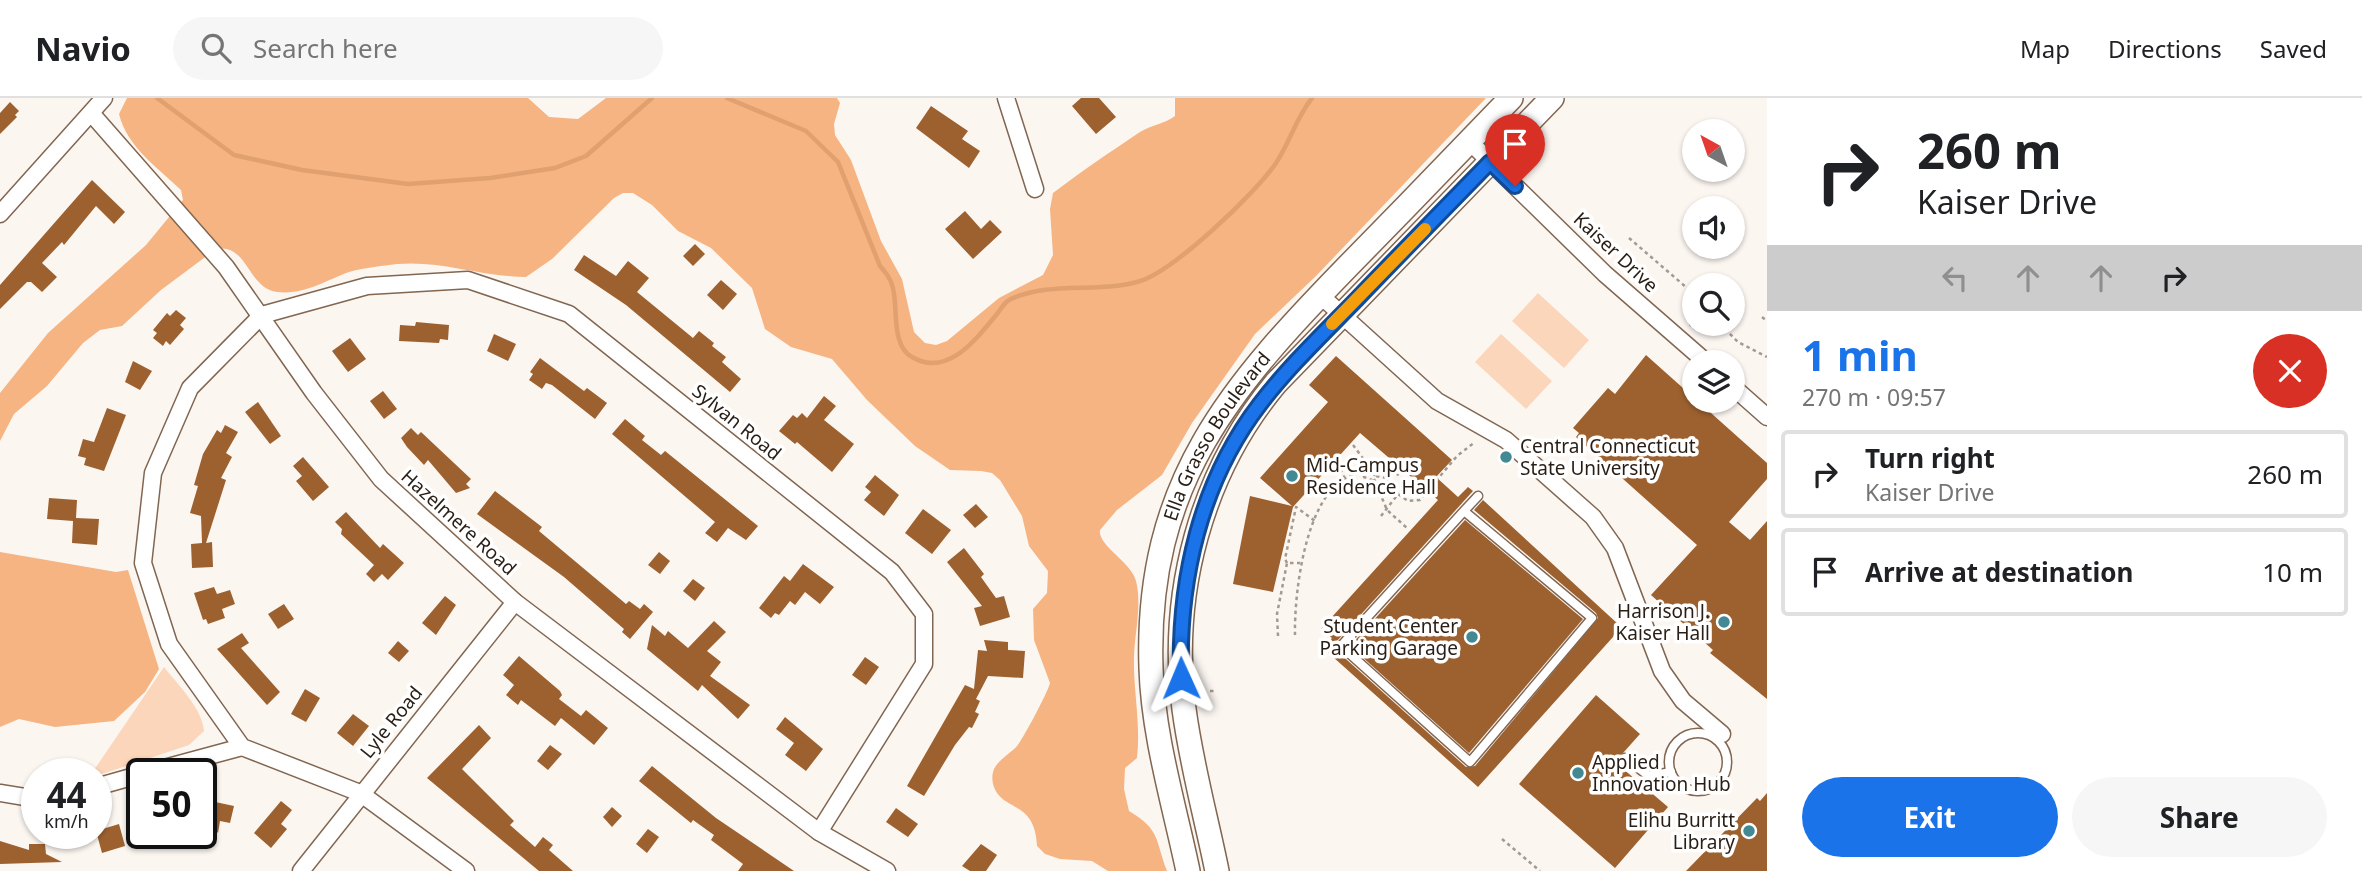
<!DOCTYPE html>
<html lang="en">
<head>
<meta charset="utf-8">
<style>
  body { margin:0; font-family:"Noto Sans",sans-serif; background:#f6f6f6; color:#202124; height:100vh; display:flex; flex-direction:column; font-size:26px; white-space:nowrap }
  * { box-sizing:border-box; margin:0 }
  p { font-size:23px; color:#757577 }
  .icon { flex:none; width:38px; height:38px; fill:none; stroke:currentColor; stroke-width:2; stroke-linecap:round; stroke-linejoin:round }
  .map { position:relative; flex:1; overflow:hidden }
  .panel { display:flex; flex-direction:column; background:#fff; width:595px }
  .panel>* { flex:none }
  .banner { background:#fff; color:#202124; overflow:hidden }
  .needle { width:46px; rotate:320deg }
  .fabs { position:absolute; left:1682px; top:21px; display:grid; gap:14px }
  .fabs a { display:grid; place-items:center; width:63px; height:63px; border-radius:50%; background:#fff; box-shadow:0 2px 5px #0004; font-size:35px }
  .speed { position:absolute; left:21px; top:660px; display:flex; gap:14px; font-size:35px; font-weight:700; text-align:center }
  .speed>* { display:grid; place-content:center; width:91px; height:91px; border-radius:50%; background:#fff; box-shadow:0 2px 5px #0004; line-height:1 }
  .speed small { font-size:18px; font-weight:400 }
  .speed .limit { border:4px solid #111; border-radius:10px; background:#fff; color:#111 }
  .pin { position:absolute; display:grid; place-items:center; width:60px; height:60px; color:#fff; margin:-72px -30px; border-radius:50% 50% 50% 0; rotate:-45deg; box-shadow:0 0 7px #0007 }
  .pin .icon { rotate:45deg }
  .me { position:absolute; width:77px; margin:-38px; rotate:359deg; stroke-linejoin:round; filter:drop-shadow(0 0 5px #0008) }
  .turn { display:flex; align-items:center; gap:24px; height:147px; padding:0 35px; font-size:32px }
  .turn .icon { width:91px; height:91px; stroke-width:2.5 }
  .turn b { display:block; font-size:49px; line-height:60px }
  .lanes { display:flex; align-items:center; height:66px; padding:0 35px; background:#0003; justify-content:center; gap:35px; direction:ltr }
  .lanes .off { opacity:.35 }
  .round { display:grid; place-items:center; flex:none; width:74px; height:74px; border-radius:37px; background:#f6f6f6 }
  .summary { display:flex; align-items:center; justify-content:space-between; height:119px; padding:0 35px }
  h1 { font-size:42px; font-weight:700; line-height:52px; color:#1a73e8 }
  .primary-button { display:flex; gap:14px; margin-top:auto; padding:14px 35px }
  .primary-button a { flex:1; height:80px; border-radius:42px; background:#1a73e8; color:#fff; font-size:28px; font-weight:700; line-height:80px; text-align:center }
  .primary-button a+a { background:#f6f6f6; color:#202124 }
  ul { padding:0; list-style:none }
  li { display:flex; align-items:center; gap:21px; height:88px; margin:0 14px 10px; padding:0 21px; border:4px solid #e0e0e0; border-radius:7px }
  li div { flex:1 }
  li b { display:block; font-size:26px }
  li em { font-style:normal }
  header { display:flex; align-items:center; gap:42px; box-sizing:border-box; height:98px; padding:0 35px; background:#fff; border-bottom:2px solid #e0e0e0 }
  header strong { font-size:33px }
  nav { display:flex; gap:38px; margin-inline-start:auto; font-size:24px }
  .search { width:490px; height:63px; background:#f6f6f6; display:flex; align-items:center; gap:18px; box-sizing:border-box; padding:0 24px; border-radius:38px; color:#757577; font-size:26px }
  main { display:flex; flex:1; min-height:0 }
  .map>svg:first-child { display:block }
</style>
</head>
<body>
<header>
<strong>Navio</strong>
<div class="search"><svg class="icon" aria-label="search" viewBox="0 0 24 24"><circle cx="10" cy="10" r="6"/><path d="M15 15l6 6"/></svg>Search here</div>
<nav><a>Map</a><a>Directions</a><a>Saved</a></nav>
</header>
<main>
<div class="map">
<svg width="1767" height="773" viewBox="0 0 1767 773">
  <rect width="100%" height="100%" fill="#fcf6f1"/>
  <g fill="#fcd6ba">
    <path d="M1538,195L1589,242L1564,270L1512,223Z"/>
    <path d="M1501,236L1552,283L1526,311L1475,264Z"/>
    <path d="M164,569C178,587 202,610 204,633L189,647L96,678L92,675Z"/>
  </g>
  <g fill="#f5b482">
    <path d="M127,0H528L549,19L578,21L606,0H837L840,5L834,26L835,37L851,62L881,143L902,181L914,234L925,245L936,247L947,243L999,200L1043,177L1053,157L1050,111L1053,95C1082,73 1110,54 1140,34C1151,27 1164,26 1175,18V0H1486L1316,178L1255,236L1192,325L1162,377L1117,412L1100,432C1097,447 1132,465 1136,483C1142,507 1135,533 1134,558C1133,592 1141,626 1137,660L1125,670L1124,691L1129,713C1161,732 1155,742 1167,773H1108L1092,763L1060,761L1045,756L1037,748C1035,700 1001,715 993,686C992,681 992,676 994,671C999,661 1011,655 1017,648C1023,641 1048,594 1050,585L1034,542L1033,511L1047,495L1048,473L1029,448L1022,418L1000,382L992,375L981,373L950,372L915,348L867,302L832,261L791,249L765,231L752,190L711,150L678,133L652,107L633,95H623L614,100L552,161L526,179C483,179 441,162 397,166C382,168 363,170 349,174C324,183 305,197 277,194C248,191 248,145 216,151L161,192L122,228L100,232L83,245L47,288L14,316L0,343V295L48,235L146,147L183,102L181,92C157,69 127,49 119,16Z"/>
    <path d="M0,454L116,474L128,472L159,571L145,594L114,623L55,629L19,621L0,629Z"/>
  </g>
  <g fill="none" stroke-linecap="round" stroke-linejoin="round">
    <g stroke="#e0a06f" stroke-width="4.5">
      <path d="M157,0L234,57L302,72L408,86L490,80L555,70L586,58L652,0"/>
      <path d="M727,0L806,33L838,64L880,168C886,175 891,181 893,190C898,210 891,248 912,259C948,280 976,241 997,216C1001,211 1005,203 1011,201C1050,183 1096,195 1137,184C1171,176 1256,95 1276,65C1290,44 1296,20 1312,0"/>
    </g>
  </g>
  <g fill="#9d6130">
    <path d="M1081,0H1099L1116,19L1096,36L1072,8Z"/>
    <path d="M10,4L19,13L15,17L17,19L0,36V15Z"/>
    <path d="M931,8L968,33L962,41L980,53L969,70L916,30Z"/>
    <path d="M92,82L125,114L114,126L96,108L64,147L62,144L42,165L57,179L42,194L31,184H27L0,211V187Z"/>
    <path d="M965,113L981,131L990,122L1002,134L973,161L945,131Z"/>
    <path d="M695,146L705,156L693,168L683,158Z"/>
    <path d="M584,157L616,178L628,163L649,180L637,194L693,240L699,233L714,245L712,248L726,259L722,264L741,281L730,294L626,207L574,172Z"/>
    <path d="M721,182L737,196L723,212L707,197Z"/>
    <path d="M176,212L186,220L180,227L184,231L170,247L166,243L163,248L153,240L157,235L153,232L167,215L170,218Z"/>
    <path d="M416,224L449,227L448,242L440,241L439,245L399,243L400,227L415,228Z"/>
    <path d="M494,236L516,246L508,263L487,253Z"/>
    <path d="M350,240L366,261L348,274L332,253Z"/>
    <path d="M1646,257L1767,365V381L1729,424L1750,442L1767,423V601L1710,555L1713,552L1651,497L1697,447L1576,339L1579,335L1573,330L1608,290L1615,296Z"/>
    <path d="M1336,258L1452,362L1436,379L1458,399L1468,389L1473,393L1336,544L1337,553L1466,669L1475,668L1598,520L1596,515L1474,412L1483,402L1618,526L1613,539L1478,689L1323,550L1332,540L1321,531L1438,402L1360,335L1293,409L1273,494L1233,486L1250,398L1292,408L1260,380L1328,304L1309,287Z"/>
    <path d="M540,260L584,293L587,290L607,305L595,321L552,287L546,285L542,291L529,282L533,276L530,274Z"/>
    <path d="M133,263L152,273L140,292L125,284Z"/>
    <path d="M383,293L397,311L384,321L370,303Z"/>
    <path d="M824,298L836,308L824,322L854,346L832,374L797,344L795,346L779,333L793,317L797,320L802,315L807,320Z"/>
    <path d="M258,304L281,338L270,346L245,314Z"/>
    <path d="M107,310L126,317L104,373L84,367L86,360L78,358L83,341L94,344Z"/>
    <path d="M625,321L645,338L642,342L661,357L665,353L758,428L746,442L728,430L717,444L705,435L715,424L612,336Z"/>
    <path d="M225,327L238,334L226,355L232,359L221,380L226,382L206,445L212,444L213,469L192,470L191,446L202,445L201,418L190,415L198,388L194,387L203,356L217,332L221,335Z"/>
    <path d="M411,330L418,337L421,334L471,381L466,386L470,390L456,395L428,362L424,367L407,349L401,340Z"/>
    <path d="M303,359L329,389L313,403L296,383L302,378L293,368Z"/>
    <path d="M875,377L899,397L884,418L864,402L871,394L865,389Z"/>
    <path d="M495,393L542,429L539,433L626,506L629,503L640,511L644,506L653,514L630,541L622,534L624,531L564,479L477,416Z"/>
    <path d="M49,400L77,402L76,420L99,421L97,447L72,445L73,423L47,421Z"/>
    <path d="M976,406L988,419L975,430L963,417Z"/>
    <path d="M923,411L951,432L932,456L905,435Z"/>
    <path d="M346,414L380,450L383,446L404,465L388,482L382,476L374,484L366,476L374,467L341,436L342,431L335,424Z"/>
    <path d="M1465,422L1583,521L1469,655L1350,548Z"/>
    <path d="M964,450L984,476L981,479L996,500L1004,498L1010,519L980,528L974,510L982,508L947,464Z"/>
    <path d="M659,454L670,463L660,476L648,467Z"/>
    <path d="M803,466L834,489L820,506L805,494L795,507L790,503L779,517L775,515L771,520L759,510L784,478L790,483Z"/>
    <path d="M693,481L705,490L695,503L683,493Z"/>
    <path d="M214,489L217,496L230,492L235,506L222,511L225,520L208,526L206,521L203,522L194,495Z"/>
    <path d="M445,498L456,507L436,537L422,525Z"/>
    <path d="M284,506L294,521L278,531L268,516Z"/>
    <path d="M714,523L726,534L707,553L721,564L710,578L750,607L738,621L702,587L698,593L647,551L652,527L665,538L668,533L688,550Z"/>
    <path d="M242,535L249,545L241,550L280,594L267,607L217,551Z"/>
    <path d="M984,542L1008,544V552L1025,553L1023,580L988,578L976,601L980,603L975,614L979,616L972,630L969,629L955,647L924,698L907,688L965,587L974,591L978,552L987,553Z"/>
    <path d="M398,543L409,553L399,564L388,555Z"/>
    <path d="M519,558L560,593L562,597L559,601L581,618L586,612L608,630L594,647L561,620L555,628L521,602L518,607L506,597L514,587L503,577Z"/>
    <path d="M865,559L879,569L866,587L852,577Z"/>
    <path d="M305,591L320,600L306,624L291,616Z"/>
    <path d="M1596,597L1640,636L1615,664L1668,709L1615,770L1519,686Z"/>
    <path d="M353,616L369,628L353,648L337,635Z"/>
    <path d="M785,619L823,651L806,673L785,657L794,645L776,631Z"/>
    <path d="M479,627L491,640L462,671L514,723L510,727L535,749L543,739L553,747L549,752L573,773H539L427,680Z"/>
    <path d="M550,647L562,656L548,672L537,663Z"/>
    <path d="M652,668L716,720L794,773H738L743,766L711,742L714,737L693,722L691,725L639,683Z"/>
    <path d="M1767,695V773H1686L1757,700L1760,703Z"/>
    <path d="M206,702L234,708L230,725L220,723L218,735L202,718Z"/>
    <path d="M281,703L292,712L281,726L287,731L271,750L254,735Z"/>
    <path d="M612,709L622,718L612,729L603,719Z"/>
    <path d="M896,710L918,726L908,739L886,724Z"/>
    <path d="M119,726L125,748L102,755L96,733Z"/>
    <path d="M648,731L659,739L647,755L636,746Z"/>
    <path d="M0,743L29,752V746H45L46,756L62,764L0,766Z"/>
    <path d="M981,746L997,757L986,773H970L962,768Z"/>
  </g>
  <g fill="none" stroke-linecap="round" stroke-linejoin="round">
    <g stroke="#816651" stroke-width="11">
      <g id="service">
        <path d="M1464,413L1592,520L1470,664L1341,548L1464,413L1478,398"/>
        <circle cx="1698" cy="664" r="29"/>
        <path d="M1625,660L1649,678L1671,674"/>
      </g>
    </g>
    <g stroke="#816651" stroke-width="19">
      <g id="minor">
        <path d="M1006,0L1035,91"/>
        <path d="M91,15L226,169L314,295L381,381L515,504L819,734L887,773"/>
        <path d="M1469,43L1605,176L1706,264"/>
        <path d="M0,116L104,0"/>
        <path d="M1320,197L1437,303L1506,342L1593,419L1615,450L1662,573L1683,603L1722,636"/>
        <path d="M1732,288L1767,319"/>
        <path d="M142,676L242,649"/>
        <path d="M96,689L142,676"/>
        <path d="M0,695L37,701"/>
        <path d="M301,773L515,504"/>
        <path d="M466,773L360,695L242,649L169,546L143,465L153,375L190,290L262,217L367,188L468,182L569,216L892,474L924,516V566L819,734"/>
      </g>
    </g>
    <g stroke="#816651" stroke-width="26">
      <g id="secondary">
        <path id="s1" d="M1188,773C1174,706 1153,638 1151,570C1145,384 1231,288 1353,163C1406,109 1459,54 1511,0"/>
        <path d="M1217,773C1206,719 1191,665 1184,611C1169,495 1201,375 1276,285L1552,0"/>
      </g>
    </g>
    <g stroke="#a29a93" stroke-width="2.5" stroke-dasharray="3.5 3.5" stroke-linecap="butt">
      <path d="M1629,140L1694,196"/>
      <path d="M1762,219L1767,223"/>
      <path d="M1720,226L1738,244L1767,259"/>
      <path d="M1690,228L1694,222"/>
      <path d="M1353,347L1365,363L1364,379L1372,382L1376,374L1367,369"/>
      <path d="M1337,365L1345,381"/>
      <path d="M1396,375L1423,398"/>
      <path d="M1376,378L1386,380L1398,373"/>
      <path d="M1374,381L1387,412L1407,430"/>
      <path d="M1398,396L1408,403L1420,402L1457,358L1475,344"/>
      <path d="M1381,418L1398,396L1386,380"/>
      <path d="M1287,465L1285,461L1296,409L1315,423"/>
      <path d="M1295,537C1294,496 1306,378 1363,375"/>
      <path d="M1278,538L1277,516L1287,465H1300"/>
      <path d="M1210,593H1214"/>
      <path d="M1502,741L1540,773"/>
    </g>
    <use href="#service" stroke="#fff" stroke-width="8"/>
    <use href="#minor" stroke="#fff" stroke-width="16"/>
    <use href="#secondary" stroke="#fff" stroke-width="23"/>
  </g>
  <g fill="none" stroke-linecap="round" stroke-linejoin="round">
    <g stroke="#114b97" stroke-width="18">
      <path id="route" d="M1181,580C1178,483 1200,384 1260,306C1289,268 1324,235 1357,201C1401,155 1446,109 1490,64L1515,88"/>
    </g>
    <use href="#route" stroke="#1a73e8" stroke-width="12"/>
    <path stroke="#f59e0b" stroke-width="12" d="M1332,226L1425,131"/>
  </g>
  <g fill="#438994" stroke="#fff" stroke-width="2.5">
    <circle cx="1506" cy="359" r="7"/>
    <circle cx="1292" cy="378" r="7"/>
    <circle cx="1724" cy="524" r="7"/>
    <circle cx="1472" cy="539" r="7"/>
    <circle cx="1578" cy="675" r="7"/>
    <circle cx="1749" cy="733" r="7"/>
  </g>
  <g text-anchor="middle" stroke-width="7" stroke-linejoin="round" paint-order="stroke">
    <g font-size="19" fill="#291e15" stroke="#fff">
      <text transform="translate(1616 154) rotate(43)" y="7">Kaiser Drive</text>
      <text transform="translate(737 324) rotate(39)" y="7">Sylvan Road</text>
      <text dy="7" stroke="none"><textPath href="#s1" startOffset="453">Ella Grasso Boulevard</textPath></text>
      <text transform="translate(459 424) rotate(42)" y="7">Hazelmere Road</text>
      <text transform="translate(391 624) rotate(-51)" y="7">Lyle Road</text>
    </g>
    <g font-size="19" fill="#291e15" stroke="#fff" text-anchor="start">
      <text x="1520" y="355">Central Connecticut<tspan x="1520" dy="22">State University</tspan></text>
      <text x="1306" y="374">Mid-Campus<tspan x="1306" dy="22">Residence Hall</tspan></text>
      <text x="1710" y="520" text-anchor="end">Harrison J.<tspan x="1710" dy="22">Kaiser Hall</tspan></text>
      <text x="1458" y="535" text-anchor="end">Student Center<tspan x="1458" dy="22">Parking Garage</tspan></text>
      <text x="1592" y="671">Applied<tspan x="1592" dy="22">Innovation Hub</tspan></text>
      <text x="1735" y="729" text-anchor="end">Elihu Burritt<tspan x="1735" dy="22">Library</tspan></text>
    </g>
  </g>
</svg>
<div class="fabs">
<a><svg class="needle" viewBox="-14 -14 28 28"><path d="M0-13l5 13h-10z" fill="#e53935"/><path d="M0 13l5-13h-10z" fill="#757577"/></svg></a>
<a><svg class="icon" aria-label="sound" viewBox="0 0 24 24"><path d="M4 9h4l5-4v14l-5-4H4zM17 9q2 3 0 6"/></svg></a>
<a><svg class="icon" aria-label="search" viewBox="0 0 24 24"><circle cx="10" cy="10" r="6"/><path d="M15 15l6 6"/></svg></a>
<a><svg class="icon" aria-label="layers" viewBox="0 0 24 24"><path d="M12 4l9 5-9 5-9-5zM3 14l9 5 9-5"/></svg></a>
</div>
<div class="speed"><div>44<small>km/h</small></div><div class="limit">50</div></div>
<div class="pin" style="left:1515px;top:88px;background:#d93025"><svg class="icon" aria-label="arrive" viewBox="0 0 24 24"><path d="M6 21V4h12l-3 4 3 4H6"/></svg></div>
<svg class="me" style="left:1181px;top:580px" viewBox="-20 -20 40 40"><path d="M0-17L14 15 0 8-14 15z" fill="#1a73e8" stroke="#fff" stroke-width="4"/></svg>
</div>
<section class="panel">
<div class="banner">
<div class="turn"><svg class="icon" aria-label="right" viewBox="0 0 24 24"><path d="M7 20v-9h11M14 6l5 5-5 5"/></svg><div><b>260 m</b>Kaiser Drive</div></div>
<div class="lanes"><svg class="icon off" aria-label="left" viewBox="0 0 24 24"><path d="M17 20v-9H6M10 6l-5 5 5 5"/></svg><svg class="icon off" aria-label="ahead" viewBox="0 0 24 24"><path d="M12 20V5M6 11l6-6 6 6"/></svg><svg class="icon off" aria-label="ahead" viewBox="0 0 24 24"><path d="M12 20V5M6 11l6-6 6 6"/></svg><svg class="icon" aria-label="right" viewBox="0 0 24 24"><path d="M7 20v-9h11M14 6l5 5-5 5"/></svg></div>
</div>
<div class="summary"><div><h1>1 min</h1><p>270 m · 09:57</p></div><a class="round" style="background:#d93025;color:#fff"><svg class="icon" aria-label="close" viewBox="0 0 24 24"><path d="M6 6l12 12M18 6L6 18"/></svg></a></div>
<ul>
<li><svg class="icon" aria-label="right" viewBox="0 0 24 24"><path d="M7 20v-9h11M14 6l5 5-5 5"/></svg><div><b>Turn right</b><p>Kaiser Drive</p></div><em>260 m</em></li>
<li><svg class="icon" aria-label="arrive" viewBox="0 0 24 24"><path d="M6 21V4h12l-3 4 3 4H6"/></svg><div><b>Arrive at destination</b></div><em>10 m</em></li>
</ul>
<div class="primary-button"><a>Exit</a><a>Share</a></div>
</section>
</main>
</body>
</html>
